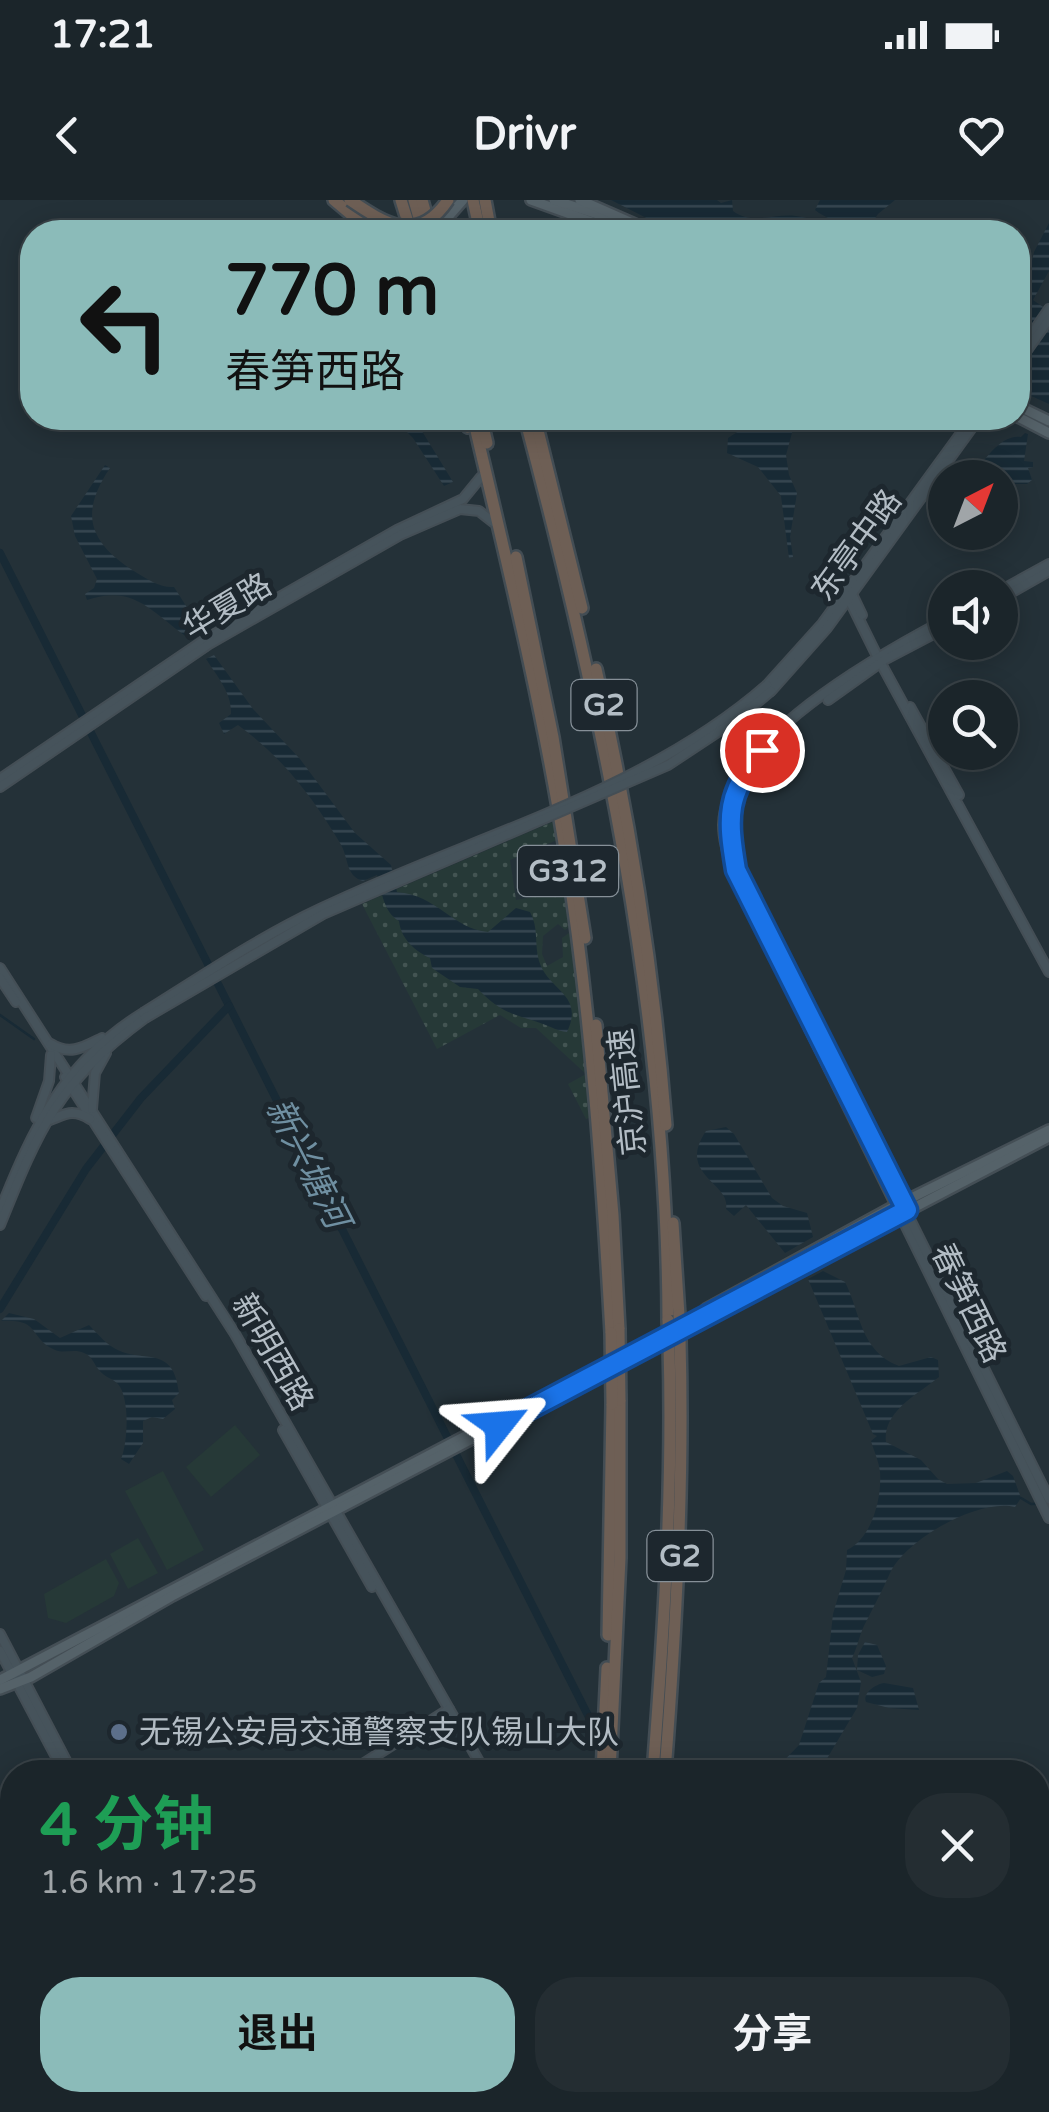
<!DOCTYPE html>
<html lang="zh">
<head>
<meta charset="utf-8">
<style>
  body { margin:0; font-family:"Varela Round","Noto Sans SC",sans-serif; background:#242d32; color:#f1f3f6; height:100vh; display:flex; flex-direction:column; font-size:38px; white-space:nowrap }
  * { box-sizing:border-box; margin:0 }
  p { font-size:32px; color:#a0a5a8 }
  .icon { flex:none; width:55px; height:55px; fill:none; stroke:currentColor; stroke-width:2; stroke-linecap:round; stroke-linejoin:round }
  .map { position:relative; flex:1; overflow:hidden }
  .details { position:absolute; left:0px; top:1560px; width:1050px; height:352px; display:flex; flex-direction:column; background:#1b252a; border-radius:40px 40px 0 0; box-shadow:0 5px 25px #0003,0 0 0 2px #394247 }
  .details>* { flex:none }
  .top-card { position:absolute; left:20px; top:20px; width:1010px; height:210px; border-radius:40px; box-shadow:0 5px 25px #0003,0 0 0 2px #394247; background:#8bbbb9; color:#111; overflow:hidden }
  .needle { width:65px; rotate:42deg }
  .tools { position:absolute; left:928px; top:260px; display:grid; gap:20px }
  .tools a { display:grid; place-items:center; width:90px; height:90px; border-radius:50%; background:#1b252a; box-shadow:0 5px 25px #0003,0 0 0 2px #394247; font-size:50px }
  .pin { position:absolute; display:grid; place-items:center; width:85px; height:85px; color:#fff; margin:-42px; border:5px solid #fff; border-radius:50%; box-shadow:0 2px 10px #0007 }
  .me { position:absolute; width:110px; margin:-55px; rotate:62deg; stroke-linejoin:round; filter:drop-shadow(0 0 8px #0008) }
  .turn { display:flex; align-items:center; gap:35px; height:210px; padding:0 40px; font-size:45px }
  .turn .icon { width:130px; height:130px; stroke-width:2.5 }
  .turn b { display:block; font-size:70px; line-height:85px }
  .round { display:grid; place-items:center; flex:none; width:105px; height:105px; border-radius:40px; background:#242d32 }
  .head { display:flex; align-items:center; justify-content:space-between; height:170px; padding:0 40px }
  h1 { font-size:60px; font-weight:700; line-height:75px; color:#1e9e55 }
  .primary-button { display:flex; gap:20px; margin-top:auto; padding:20px 40px }
  .primary-button a { flex:1; height:115px; border-radius:40px; background:#8bbbb9; color:#111; font-size:40px; font-weight:700; line-height:115px; text-align:center }
  .primary-button a+a { background:#242d32; color:#f1f3f6 }
  .status { display:flex; justify-content:space-between; align-items:center; height:70px; padding:0 50px; background:#1b252a; direction:ltr }
  .status svg { height:28px; fill:currentColor }
  header { display:flex; justify-content:space-between; align-items:center; height:130px; padding:0 40px; background:#1b252a; font-size:45px; font-weight:700 }
  .map>svg:first-child { display:block }
</style>
</head>
<body>
<div class="status"><b>17:21</b><svg viewBox="0 0 49 12"><path d="M0 12V9h3v3zM5 12V6h3v6zM10 12V3h3v9zM15 12V0h3v12zM26 1h20v11H26zM47 4h2v5h-2z"/></svg></div>
<header><svg class="icon" aria-label="back" viewBox="0 0 24 24"><path d="M15 5l-7 7 7 7"/></svg>Drivr<svg class="icon" aria-label="heart" viewBox="0 0 24 24"><path d="M12 20l-8-8c-3-5 5-10 8-4 3-6 11-1 8 4z"/></svg></header>
<div class="map">
<svg width="1049" height="1912" viewBox="0 0 1049 1912">
  <defs>
    <pattern id="cemetery-stones" width="16" height="16" patternUnits="userSpaceOnUse" patternTransform="scale(2.5)"><rect width="16" height="16" fill="#263937"/><path d="M2 7V4a2 2 0 0 1 4 0v3zM10 15v-3a2 2 0 0 1 4 0v3z" fill="#435452"/></pattern>
    <pattern id="park-dots" width="8" height="8" patternUnits="userSpaceOnUse" patternTransform="scale(2.5)"><rect width="8" height="8" fill="#263937"/><path d="M2 2h.1M6 6h.1" fill="none" stroke="#435452" stroke-width="1.8" stroke-linecap="round"/></pattern>
    <pattern id="water-rules" width="6" height="5" patternUnits="userSpaceOnUse" patternTransform="scale(2.5)"><rect width="6" height="5" fill="#182a35"/><path d="M0 2.5h6" fill="none" stroke="#374751"/></pattern>
  </defs>
  <rect width="100%" height="100%" fill="#243138"/>
  <path fill="#2f303a" d="M263,1900H344V1912H269Z"/>
  <path fill="url(#cemetery-stones)" d="M659,1900H740L745,1912H657Z"/>
  <path fill="url(#park-dots)" d="M557,620L560,637L557,640L510,660L516,700L545,695L568,697L573,724L565,730L558,724L543,736L542,754L547,766L563,757L562,738L573,730L594,916L586,919L568,884L586,874L536,828H521L500,815L437,849L362,704Z"/>
  <g fill="#263937">
    <path d="M235,1225L260,1255L211,1297L186,1267Z"/>
    <path d="M163,1271L204,1350L167,1370L125,1291Z"/>
    <path d="M138,1338L158,1373L128,1389L110,1354Z"/>
    <path d="M106,1359L119,1383L114,1396L66,1423L48,1418L44,1394Z"/>
  </g>
  <g fill="url(#water-rules)">
    <path d="M611,0H717L721,3L732,0L733,11C753,26 773,13 796,16C812,18 826,24 841,32H674Z"/>
    <path d="M820,0H895L878,14L866,32H853L819,13L815,10Z"/>
    <path d="M1049,23V71L1033,100L1049,111V204L1018,190V96L1025,92L1034,52Z"/>
    <path d="M393,218H414L453,282L444,286L413,238Z"/>
    <path d="M759,218H796L786,255L789,275L797,293L790,337L793,357L789,358L781,296L758,267L727,253L728,238Z"/>
    <path d="M1025,233L1028,234L1024,261L1033,262V267L1028,268L1032,280L1027,284H1014L1000,297V278L972,277C983,262 1000,234 1021,237Z"/>
    <path d="M105,265L110,268C78,315 90,344 137,373C149,380 160,388 174,387L202,431L190,439C153,414 135,383 87,400L85,394L94,388L97,379L75,336L71,316Z"/>
    <path d="M214,455L253,509L300,559L355,633L391,665L397,692C437,695 453,729 488,732L516,708L530,712C539,728 534,744 539,761C548,791 585,794 567,832C557,831 552,827 543,824C512,813 502,814 478,789L460,787L432,768L430,758C415,751 401,739 399,721C383,712 382,691 377,675L363,681C345,676 349,657 340,643C312,596 282,557 238,525L224,534L219,523L231,514C232,493 217,476 206,459Z"/>
    <path d="M726,927L734,934L772,998L783,1006L807,1013L813,1037L785,1053L746,1005L734,1016L726,1009C731,982 676,976 706,931Z"/>
    <path d="M823,1071L845,1082C861,1114 860,1151 899,1166L931,1157L938,1160L939,1177C920,1193 882,1211 886,1242L921,1260L938,1279L947,1284L976,1283L1007,1271L1013,1276L1021,1298L1015,1307C979,1298 906,1339 890,1373C883,1389 874,1406 866,1422C860,1432 858,1446 852,1458L861,1482L857,1508L819,1572H773L799,1545L819,1483L826,1477L833,1414L846,1370L847,1350C872,1338 882,1298 880,1272C879,1262 874,1251 871,1241L877,1236L873,1234L808,1079Z"/>
    <path d="M9,1113L34,1119L60,1138L89,1125C98,1134 107,1146 120,1151C146,1162 174,1146 179,1193L172,1200L175,1209L163,1219L152,1217L143,1221V1243L129,1264L121,1259C128,1243 130,1198 118,1184C112,1178 104,1177 99,1170C93,1163 93,1157 84,1153C73,1148 63,1155 53,1149C29,1137 40,1118 1,1121Z"/>
    <path d="M865,1442L877,1445L886,1466L884,1474L872,1477L857,1470L858,1455Z"/>
    <path d="M884,1483L913,1488L919,1510L889,1508L866,1502C862,1493 876,1484 884,1483Z"/>
  </g>
  <g fill="none" stroke-linecap="round" stroke-linejoin="round">
    <g stroke="#182a35" stroke-width="2.5">
      <path d="M0,815L34,839"/>
      <path d="M1021,1298L1031,1304L1049,1303"/>
    </g>
    <g stroke="#182a35" stroke-width="8">
      <path d="M0,353L603,1545"/>
      <path d="M0,1109L86,969L141,898L229,806"/>
      <path d="M348,1912L349,1900"/>
      <path d="M412,1912L443,1900"/>
    </g>
    <g stroke="#444e55" stroke-width="12">
      <g id="secondary">
        <path d="M1018,154L1049,109"/>
        <path d="M1018,163L1049,119"/>
        <path d="M845,391L877,456L1049,772"/>
        <path d="M845,391L852,394L862,415"/>
        <path d="M1000,391L1049,364"/>
        <path d="M1000,399L1049,371"/>
        <path d="M945,420C879,455 725,540 723,625C723,643 730,661 735,678L1049,1318"/>
        <path d="M767,485L822,424L972,218"/>
        <path d="M771,491L827,428L979,218"/>
        <path d="M828,500L884,460L945,428"/>
        <path d="M910,507L959,595"/>
        <path d="M0,579L206,439L397,330L463,299L481,277"/>
        <path d="M0,587L209,444L400,335L460,309L479,311L493,322"/>
        <path d="M730,618L735,663"/>
        <path d="M777,752L1049,1299"/>
        <path d="M0,768L235,1134L485,1572"/>
        <path d="M0,778L16,802"/>
        <path d="M51,844C70,856 84,847 102,838"/>
        <path d="M65,877L206,1096"/>
        <path d="M92,909L95,873L106,853"/>
        <path d="M36,918L49,881L51,855"/>
        <path d="M44,922C64,916 70,907 90,919"/>
        <path d="M0,1011C33,928 64,862 143,813"/>
        <path d="M0,1025C39,928 58,882 145,818"/>
        <path d="M283,1230L372,1387"/>
        <path d="M0,1434L72,1572"/>
        <path d="M0,1451L64,1572"/>
        <path d="M350,1572L449,1509"/>
        <path d="M1038,1738L1049,1732"/>
        <path d="M0,1774L8,1788"/>
        <path d="M245,1900L252,1912"/>
        <path d="M253,1900L259,1912"/>
      </g>
    </g>
    <g stroke="#444e55" stroke-width="14">
      <g id="primary">
        <path d="M531,0L620,32"/>
        <path d="M554,0L597,14L635,32"/>
        <path d="M580,0L653,32"/>
        <path d="M445,32L448,17L463,0"/>
        <path d="M1018,206L1049,221"/>
        <path d="M1018,217L1049,233"/>
        <path d="M706,1109L893,1007L1049,930"/>
        <path d="M0,1480L471,1233"/>
        <path d="M0,1489L31,1477L172,1396L1049,937"/>
      </g>
    </g>
    <g stroke="#434d54" stroke-width="16">
      <g id="highway">
        <path d="M334,0L372,32"/>
        <path d="M401,0L411,32"/>
        <path d="M414,0L423,32"/>
        <path d="M422,0L431,32"/>
        <path d="M473,0L480,32"/>
        <path d="M485,0L491,32"/>
        <path d="M464,218L468,227"/>
        <path d="M473,218C507,363 543,508 566,656C591,814 602,973 611,1133"/>
        <path d="M481,218L487,243"/>
        <path d="M525,218C603,512 667,814 668,1120"/>
        <path d="M535,218L582,408"/>
        <path d="M516,357L553,537L585,738"/>
        <path d="M596,469C630,620 654,771 666,925"/>
        <path d="M596,825L613,1015L619,1129"/>
        <path d="M673,1023L679,1115"/>
        <path d="M608,1435L612,1204"/>
        <path d="M602,1572L607,1468"/>
        <path d="M610,1572L620,1358V1200"/>
        <path d="M653,1572C664,1430 673,1289 669,1145"/>
        <path d="M665,1572C676,1428 684,1285 680,1139"/>
        <path d="M557,1912L560,1900"/>
        <path d="M565,1912L569,1900"/>
        <path d="M605,1912L607,1900"/>
        <path d="M616,1912L618,1900"/>
      </g>
    </g>
    <use href="#secondary" stroke="#46535b" stroke-width="8"/>
    <use href="#primary" stroke="#556269" stroke-width="9"/>
    <use href="#highway" stroke="#6e5f55" stroke-width="11"/>
    <g stroke="#444e55" stroke-width="12" stroke-linecap="butt">
      <g id="secondary-bridge">
        <path d="M143,813C201,777 258,738 320,709C467,638 643,594 767,485"/>
        <path d="M145,818L323,714L668,565L736,520L771,491"/>
      </g>
    </g>
    <g stroke="#434d54" stroke-width="16" stroke-linecap="butt">
      <g id="highway-bridge">
        <path d="M350,0C385,24 418,45 448,0"/>
        <path d="M679,1115L680,1139"/>
        <path d="M668,1120L669,1145"/>
        <path d="M619,1129L620,1200"/>
        <path d="M611,1133L612,1204"/>
      </g>
    </g>
    <use href="#secondary-bridge" stroke="#46535b" stroke-width="8"/>
    <use href="#highway-bridge" stroke="#6e5f55" stroke-width="11"/>
  </g>
  <g fill="none" stroke-linecap="round" stroke-linejoin="round">
    <g stroke="#114b97" stroke-width="25">
      <path id="route" d="M499,1225L907,1010L736,670C727,616 726,594 762,550"/>
    </g>
    <use href="#route" stroke="#1a73e8" stroke-width="18"/>
  </g>
  <circle fill="#5c6f8a" stroke="#1d272e" stroke-width="4" cx="119" cy="1532" r="10"/>
  <g text-anchor="middle" stroke-width="10" stroke-linejoin="round" paint-order="stroke">
    <g fill="#1d272e" stroke="#869098" stroke-width="2.5">
      <rect x="571.5" y="480" width="65" height="50" rx="8"/>
      <rect x="518" y="646" width="100" height="50" rx="8"/>
      <rect x="647.5" y="1331" width="65" height="50" rx="8"/>
    </g>
    <g font-size="30" font-weight="bold" fill="#b3bdc5">
      <text x="604" y="515">G2</text>
      <text x="568" y="681">G312</text>
      <text x="680" y="1366">G2</text>
    </g>
    <g font-size="32" fill="#b3bdc5" stroke="#1d272e">
      <text transform="translate(856 345) rotate(-54)" y="11">东亭中路</text>
      <text transform="translate(227 406) rotate(-31)" y="11">华夏路</text>
      <text transform="translate(627 892) rotate(-96)" y="11">京沪高速</text>
      <text transform="translate(969 1103) rotate(64)" y="11">春笋西路</text>
      <text transform="translate(273 1152) rotate(60)" y="11">新明西路</text>
    </g>
    <g font-size="32" fill="#b3bdc5" stroke="#1d272e" text-anchor="start">
      <text x="139" y="1543">无锡公安局交通警察支队锡山大队</text>
    </g>
    <g font-size="35" font-style="italic" fill="#6f8fa1" stroke="#1d272e">
      <text transform="translate(308 963) rotate(63)" y="12">新兴塘河</text>
    </g>
  </g>
</svg>
<div class="tools">
<a><svg class="needle" viewBox="-14 -14 28 28"><path d="M0-13l5 13h-10z" fill="#e53935"/><path d="M0 13l5-13h-10z" fill="#a0a5a8"/></svg></a>
<a><svg class="icon" aria-label="sound" viewBox="0 0 24 24"><path d="M4 9h4l5-4v14l-5-4H4zM17 9q2 3 0 6"/></svg></a>
<a><svg class="icon" aria-label="search" viewBox="0 0 24 24"><circle cx="10" cy="10" r="6"/><path d="M15 15l6 6"/></svg></a>
</div>
<div class="pin" style="left:762px;top:550px;background:#d93025"><svg class="icon" aria-label="arrive" viewBox="0 0 24 24"><path d="M6 21V4h12l-3 4 3 4H6"/></svg></div>
<svg class="me" style="left:499px;top:1225px" viewBox="-20 -20 40 40"><path d="M0-17L14 15 0 8-14 15z" fill="#1a73e8" stroke="#fff" stroke-width="4"/></svg>
<div class="top-card">
<div class="turn"><svg class="icon" aria-label="left" viewBox="0 0 24 24"><path d="M17 20v-9H6M10 6l-5 5 5 5"/></svg><div><b>770 m</b>春笋西路</div></div>
</div>
<section class="details">
<div class="head"><div><h1>4 分钟</h1><p>1.6 km · 17:25</p></div><a class="round"><svg class="icon" aria-label="close" viewBox="0 0 24 24"><path d="M6 6l12 12M18 6L6 18"/></svg></a></div>
<div class="primary-button"><a>退出</a><a>分享</a></div>
</section>
</div>
</body>
</html>
